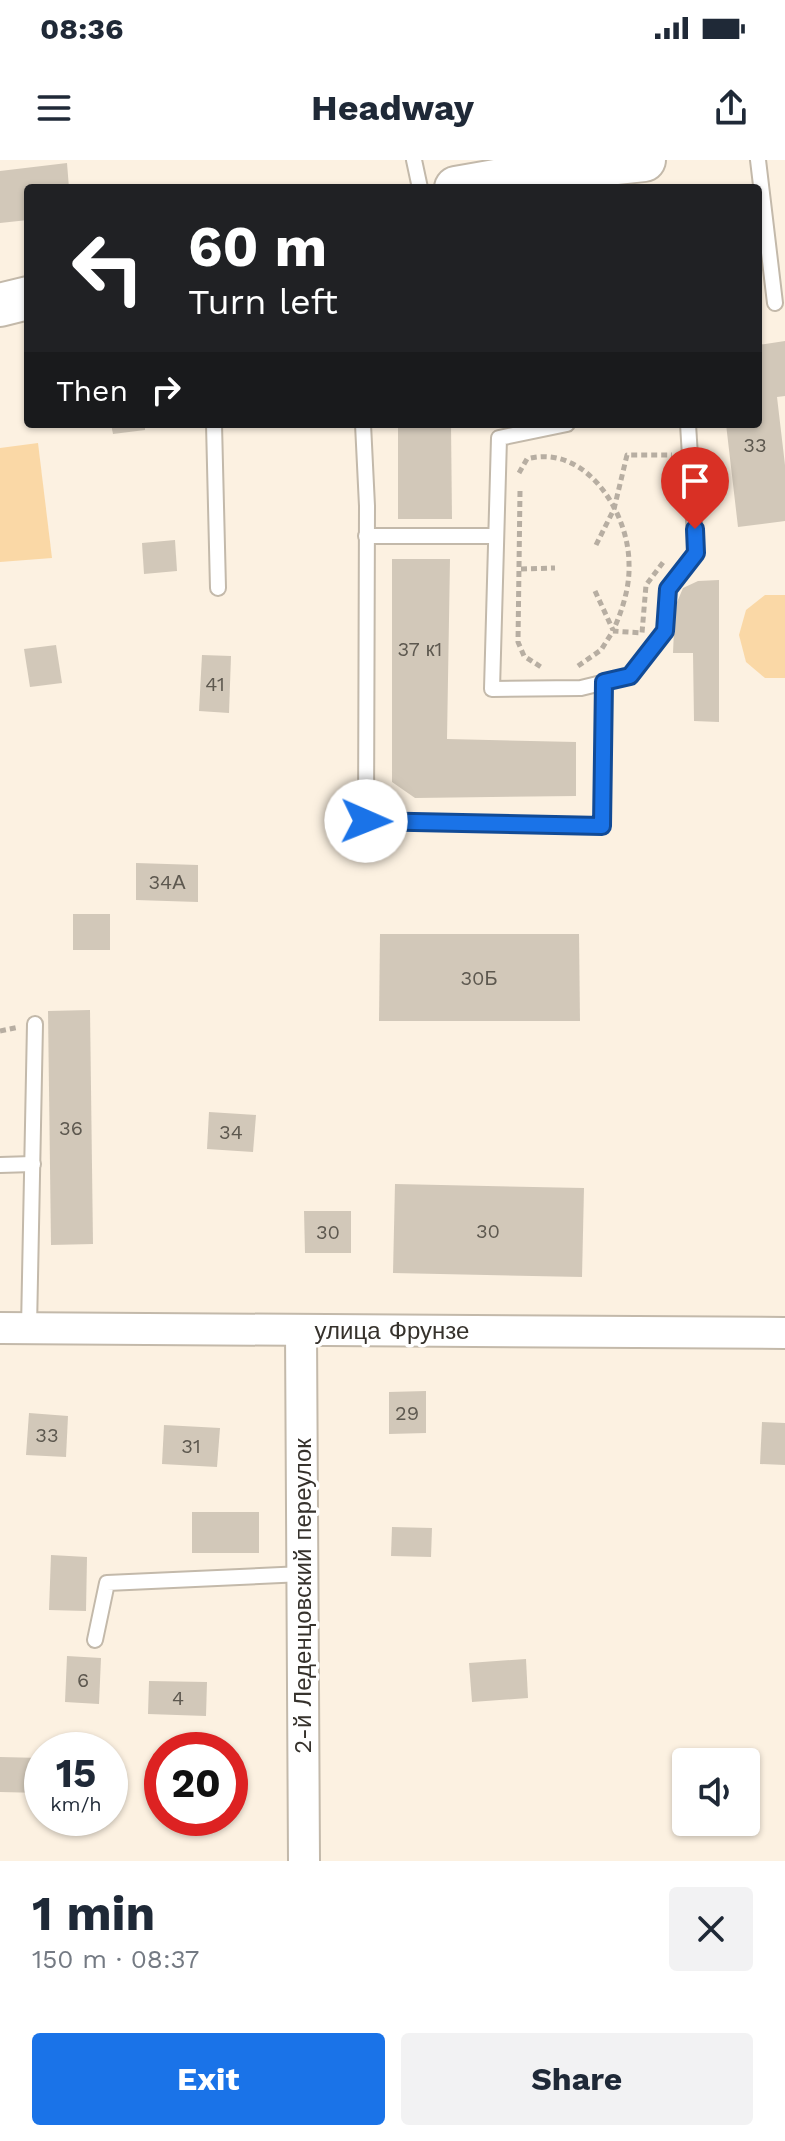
<!DOCTYPE html>
<html lang="en">
<head>
<meta charset="utf-8">
<style>
  body { margin:0; font-family:"Work Sans",sans-serif; background:#f2f2f3; color:#1f2937; height:100vh; display:flex; flex-direction:column; font-size:30px; white-space:nowrap }
  * { box-sizing:border-box; margin:0 }
  p { font-size:26px; color:#747a83 }
  .icon { flex:none; width:44px; height:44px; fill:none; stroke:currentColor; stroke-width:2; stroke-linecap:round; stroke-linejoin:round }
  .map { position:relative; height:1701px; overflow:hidden }
  .sheet { display:flex; flex-direction:column; background:#fff; flex:1 }
  .sheet>* { flex:none }
  .hud { position:absolute; left:24px; top:24px; width:738px; height:244px; border-radius:8px; box-shadow:0 2px 6px #0004; background:#202124; color:#fff; overflow:hidden }
  .controls { position:absolute; left:672px; top:1588px; display:grid; gap:16px }
  .controls a { display:grid; place-items:center; width:88px; height:88px; border-radius:8px; background:#fff; box-shadow:0 2px 6px #0004; font-size:40px }
  .speed { position:absolute; left:24px; top:1572px; display:flex; gap:16px; font-size:40px; font-weight:700; text-align:center }
  .speed>* { display:grid; place-content:center; width:104px; height:104px; border-radius:50%; background:#fff; box-shadow:0 2px 6px #0004; line-height:1 }
  .speed small { font-size:20px; font-weight:400 }
  .speed .limit { border:12px solid #d22; background:#fff; color:#111 }
  .pin { position:absolute; display:grid; place-items:center; width:68px; height:68px; color:#fff; margin:-82px -34px; border-radius:50% 50% 50% 0; rotate:-45deg; box-shadow:0 0 8px #0007 }
  .pin .icon { rotate:45deg }
  .me { position:absolute; width:88px; margin:-44px; rotate:91deg; stroke-linejoin:round; filter:drop-shadow(0 0 6px #0008) }
  .turn { display:flex; align-items:center; gap:28px; height:168px; padding:0 32px; font-size:36px }
  .turn .icon { width:104px; height:104px; stroke-width:2.5 }
  .turn b { display:block; font-size:56px; line-height:68px }
  .then { display:flex; align-items:center; height:76px; padding:0 32px; background:#0003; gap:16px; font-size:30px }
  .round { display:grid; place-items:center; flex:none; width:84px; height:84px; border-radius:8px; background:#f2f2f3 }
  .summary { display:flex; align-items:center; justify-content:space-between; height:136px; padding:0 32px }
  h1 { font-size:48px; font-weight:700; line-height:60px }
  .button { display:flex; gap:16px; margin-top:auto; padding:16px 32px }
  .button a { flex:1; height:92px; border-radius:8px; background:#1a73e8; color:#fff; font-size:32px; font-weight:700; line-height:92px; text-align:center }
  .button a+a { background:#f2f2f3; color:#1f2937 }
  .status { display:flex; justify-content:space-between; align-items:center; height:56px; padding:0 40px; background:#fff; direction:ltr }
  .status svg { height:22px; fill:currentColor }
  header { display:flex; justify-content:space-between; align-items:center; height:104px; padding:0 32px; background:#fff; font-size:36px; font-weight:700 }
  .map>svg:first-child { display:block }
</style>
</head>
<body>
<div class="status"><b>08:36</b><svg viewBox="0 0 49 12"><path d="M0 12V9h3v3zM5 12V6h3v6zM10 12V3h3v9zM15 12V0h3v12zM26 1h20v11H26zM47 4h2v5h-2z"/></svg></div>
<header><svg class="icon" aria-label="menu" viewBox="0 0 24 24"><path d="M4 6h16M4 12h16M4 18h16"/></svg>Headway<svg class="icon" aria-label="share" viewBox="0 0 24 24"><path d="M12 15V3M7 8l5-5 5 5M5 13v7h14v-7"/></svg></header>
<div class="map">
<svg width="785" height="1701" viewBox="0 0 785 1701">
  <rect width="100%" height="100%" fill="#fcf1e1"/>
  <g fill="#fad8a6">
    <path d="M38,283L52,398L0,402V288Z"/>
    <path d="M765,435H785V518H765L746,502L739,475L746,450Z"/>
  </g>
  <g fill="#d2c8b9">
    <path d="M67,3L69,28H28V60L0,63V11Z"/>
    <path d="M785,181V236L777,237L785,305V361L738,367L726,264H758V185Z"/>
    <path d="M111,264H145V270L113,274Z"/>
    <path d="M398,264H451L452,359H398Z"/>
    <path d="M175,380L177,411L144,414L142,383Z"/>
    <path d="M392,399H450L447,579L576,582V636L415,638L392,622Z"/>
    <path d="M719,420V562L694,561L693,493H673L675,447L683,428L698,421Z"/>
    <path d="M56,485L62,523L30,527L24,489Z"/>
    <path d="M202,495L231,496L229,553L199,551Z"/>
    <path d="M136,703L198,705V742L136,740Z"/>
    <rect x="73" y="754" width="37" height="36"/>
    <path d="M380,774H579L580,861H379Z"/>
    <path d="M90,850L93,1084L51,1085L48,851Z"/>
    <path d="M209,952L256,955L253,992L207,989Z"/>
    <path d="M395,1024L584,1028L582,1117L393,1113Z"/>
    <path d="M304,1051H351V1093H305Z"/>
    <path d="M426,1231V1273L389,1274V1232Z"/>
    <path d="M29,1253L68,1256L66,1297L26,1295Z"/>
    <path d="M762,1262L785,1263V1305L760,1304Z"/>
    <path d="M164,1265L220,1268L217,1307L162,1304Z"/>
    <rect x="192" y="1352" width="67" height="41"/>
    <path d="M392,1367L432,1368L431,1397L391,1396Z"/>
    <path d="M51,1395L87,1397L86,1451L49,1450Z"/>
    <path d="M67,1496L101,1498L99,1544L65,1542Z"/>
    <path d="M526,1499L528,1538L472,1542L469,1503Z"/>
    <path d="M149,1521L207,1522L206,1556L148,1554Z"/>
    <path d="M0,1597L42,1598V1633L0,1632Z"/>
  </g>
  <g fill="none" stroke-linecap="round" stroke-linejoin="round">
    <g stroke="#c3b9aa" stroke-width="18">
      <g id="service">
        <path d="M414,0L420,28"/>
        <path d="M758,0L775,143"/>
        <path d="M214,264L218,428"/>
        <path d="M363,264L367,346L366,661L602,666L604,522"/>
        <path d="M567,264L499,278L492,529L581,528L630,516L665,471L668,429L696,393L688,264"/>
        <path d="M366,376H496"/>
        <path d="M0,1005L33,1004"/>
        <path d="M29,1168L35,864"/>
        <path d="M95,1480L107,1423L303,1414"/>
      </g>
    </g>
    <g stroke="#c3b9aa" stroke-width="34">
      <g id="minor">
        <path d="M0,1168L785,1173"/>
        <path d="M301,1171L304,1701"/>
      </g>
    </g>
    <g stroke="#c3b9aa" stroke-width="46">
      <g id="secondary">
        <path d="M456,28L569,8L644,0"/>
        <path d="M0,145L28,138"/>
      </g>
    </g>
    <g stroke="#b7aea2" stroke-width="5" stroke-dasharray="6 4" stroke-linecap="butt">
      <path d="M519,313L527,299C585,283 629,352 629,404C630,427 622,451 613,471"/>
      <path d="M520,331L518,482L524,496L541,507"/>
      <path d="M596,385L614,349L627,295H672"/>
      <path d="M521,409L555,408"/>
      <path d="M595,431L613,470"/>
      <path d="M578,506L601,490L613,471L642,473L646,425L664,401"/>
      <path d="M0,871L19,867"/>
    </g>
    <use href="#service" stroke="#fff" stroke-width="14"/>
    <use href="#minor" stroke="#fff" stroke-width="30"/>
    <use href="#secondary" stroke="#fff" stroke-width="42"/>
  </g>
  <g fill="none" stroke-linecap="round" stroke-linejoin="round">
    <g stroke="#114b97" stroke-width="20">
      <path id="route" d="M366,661L602,666L604,522L630,516L665,471L668,429L696,393L695,369"/>
    </g>
    <use href="#route" stroke="#1a73e8" stroke-width="14"/>
  </g>
  <g text-anchor="middle" stroke-width="7" stroke-linejoin="round" paint-order="stroke">
    <g font-size="20" fill="#5d584f">
      <text x="755" y="292">33</text>
      <text x="420" y="496">37 к1</text>
      <text x="215" y="531">41</text>
      <text x="167" y="729">34А</text>
      <text x="479" y="825">30Б</text>
      <text x="71" y="975">36</text>
      <text x="231" y="979">34</text>
      <text x="488" y="1078">30</text>
      <text x="328" y="1079">30</text>
      <text x="407" y="1260">29</text>
      <text x="47" y="1282">33</text>
      <text x="191" y="1293">31</text>
      <text x="83" y="1527">6</text>
      <text x="178" y="1545">4</text>
    </g>
    <g font-size="24" fill="#36322c" stroke="#fff">
      <text x="392" y="1179">улица Фрунзе</text>
      <text transform="translate(303 1436) rotate(-90)" y="8">2-й Леденцовский переулок</text>
    </g>
  </g>
</svg>
<div class="controls">
<a><svg class="icon" aria-label="sound" viewBox="0 0 24 24"><path d="M4 9h4l5-4v14l-5-4H4zM17 9q2 3 0 6"/></svg></a>
</div>
<div class="speed"><div>15<small>km/h</small></div><div class="limit">20</div></div>
<div class="pin" style="left:695px;top:369px;background:#d93025"><svg class="icon" aria-label="arrive" viewBox="0 0 24 24"><path d="M6 21V4h12l-3 4 3 4H6"/></svg></div>
<svg class="me" style="left:366px;top:661px" viewBox="-20 -20 40 40"><circle r="19" fill="#fff"/><path d="M0-13L10 11 0 6-10 11z" fill="#1a73e8"/></svg>
<div class="hud">
<div class="turn"><svg class="icon" aria-label="left" viewBox="0 0 24 24"><path d="M17 20v-9H6M10 6l-5 5 5 5"/></svg><div><b>60 m</b>Turn left</div></div>
<div class="then">Then<svg class="icon" aria-label="right" viewBox="0 0 24 24"><path d="M7 20v-9h11M14 6l5 5-5 5"/></svg></div>
</div>
</div>
<section class="sheet">
<div class="summary"><div><h1>1 min</h1><p>150 m · 08:37</p></div><a class="round"><svg class="icon" aria-label="close" viewBox="0 0 24 24"><path d="M6 6l12 12M18 6L6 18"/></svg></a></div>
<div class="button"><a>Exit</a><a>Share</a></div>
</section>
</body>
</html>
